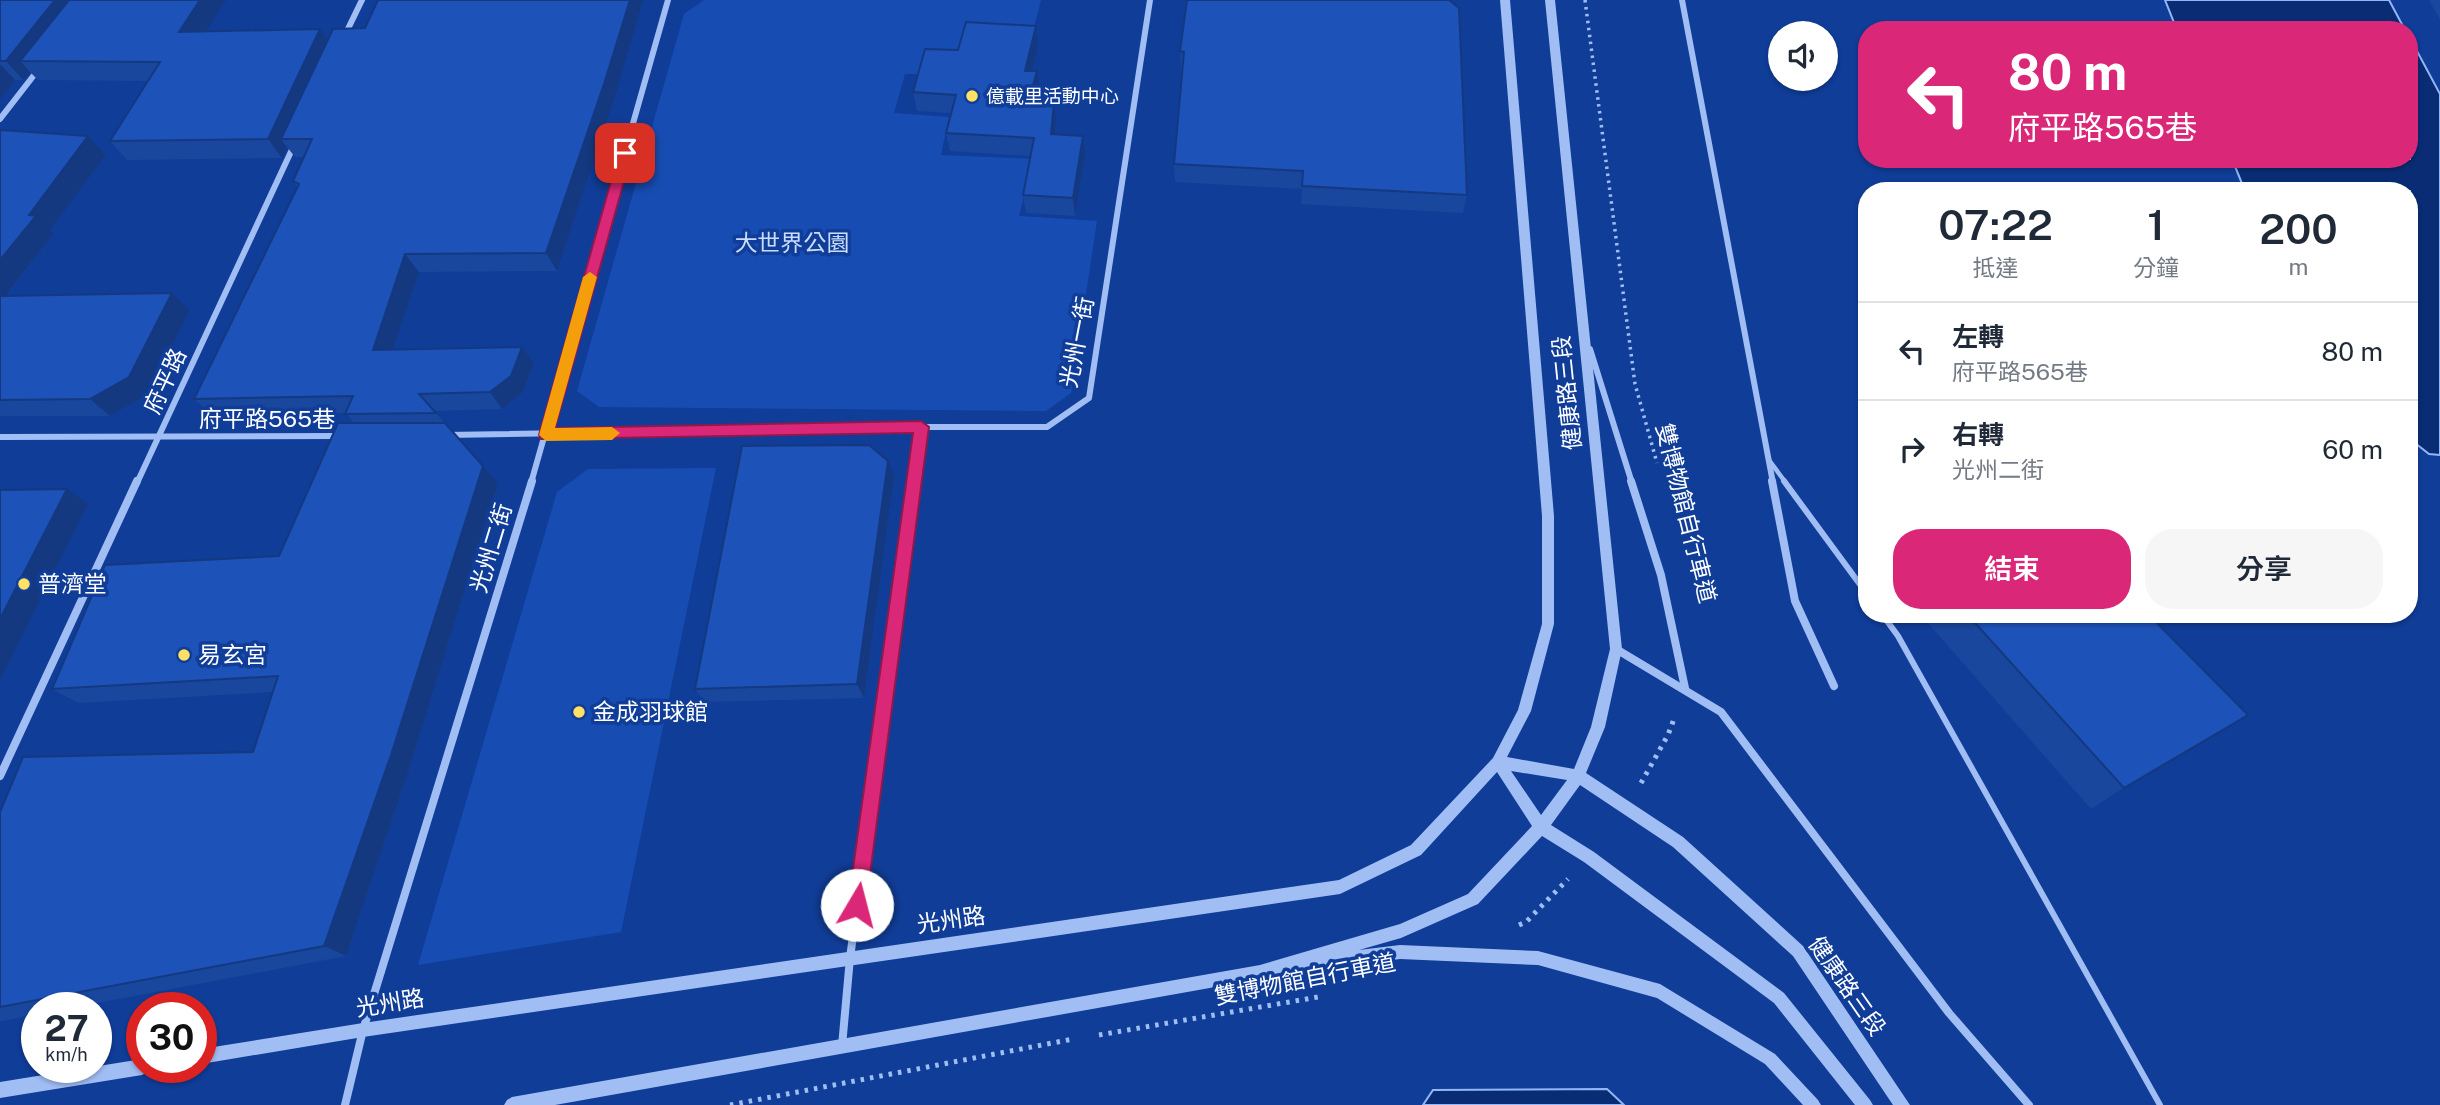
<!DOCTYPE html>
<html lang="zh-TW">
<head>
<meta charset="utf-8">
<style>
  body { margin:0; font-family:"Public Sans","Noto Sans TC",sans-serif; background:#f6f6f7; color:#1f2937; height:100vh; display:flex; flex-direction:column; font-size:26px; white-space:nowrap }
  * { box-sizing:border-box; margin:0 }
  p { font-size:23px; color:#747a83 }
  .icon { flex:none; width:38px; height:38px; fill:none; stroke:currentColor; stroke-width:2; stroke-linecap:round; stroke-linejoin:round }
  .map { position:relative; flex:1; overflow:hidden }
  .details { position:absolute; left:1858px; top:182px; width:560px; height:441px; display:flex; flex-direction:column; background:#fff; border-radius:28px; box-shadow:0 2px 5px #0004 }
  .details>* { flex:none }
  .top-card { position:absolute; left:1858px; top:21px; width:560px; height:147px; border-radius:28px; box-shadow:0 2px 5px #0004; background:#db2777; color:#fff; overflow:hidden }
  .controls { position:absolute; left:1768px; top:21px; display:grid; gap:14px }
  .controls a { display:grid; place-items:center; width:70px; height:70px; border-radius:50%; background:#fff; box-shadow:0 2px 5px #0004; font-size:35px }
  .speed { position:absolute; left:21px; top:992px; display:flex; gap:14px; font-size:35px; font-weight:700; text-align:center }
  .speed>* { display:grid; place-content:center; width:91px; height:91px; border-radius:50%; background:#fff; box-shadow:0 2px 5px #0004; line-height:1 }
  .speed small { font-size:18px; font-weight:400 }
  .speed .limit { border:10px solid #d22; background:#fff; color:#111 }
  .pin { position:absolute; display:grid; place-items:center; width:60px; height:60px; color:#fff; margin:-30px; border-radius:14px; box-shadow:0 4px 10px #0006 }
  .me { position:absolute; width:77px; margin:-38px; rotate:8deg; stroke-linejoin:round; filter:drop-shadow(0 0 5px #0008) }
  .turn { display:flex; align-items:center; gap:24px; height:147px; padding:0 35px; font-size:32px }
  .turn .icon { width:91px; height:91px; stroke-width:2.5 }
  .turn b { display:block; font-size:49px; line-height:60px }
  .eta { display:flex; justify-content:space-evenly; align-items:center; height:119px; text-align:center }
  .eta b { font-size:42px; font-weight:600; line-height:49px }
  .cta { display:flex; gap:14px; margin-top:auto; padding:14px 35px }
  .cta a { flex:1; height:80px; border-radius:28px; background:#db2777; color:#fff; font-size:28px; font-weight:600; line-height:80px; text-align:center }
  .cta a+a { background:#f6f6f7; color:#1f2937 }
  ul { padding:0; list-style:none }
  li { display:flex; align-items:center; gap:21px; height:98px; padding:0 35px; border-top:2px solid #e0e1e3 }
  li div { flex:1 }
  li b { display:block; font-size:26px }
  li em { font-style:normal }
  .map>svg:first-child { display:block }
</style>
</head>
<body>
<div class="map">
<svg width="2440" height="1105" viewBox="0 0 2440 1105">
  <rect width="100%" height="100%" fill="#103d98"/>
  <g fill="#174db3">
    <path d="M704,0H1041L1030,42L924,74H905L894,113L949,117L941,155L1033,159L1019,216L1097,221L1071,393L1046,411L599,407L577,391L684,14Z"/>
    <path d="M716,468L621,932L418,965L557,492L588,469Z"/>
  </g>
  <g fill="#092c74" stroke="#92b7f8" stroke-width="2">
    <path d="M2165,0H2389L2405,30H2177Z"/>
    <path d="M2410,38L2440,94V455L2429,454L2410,439V191H2245L2232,159H2410Z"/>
    <path d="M1607,1089L1624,1105H1423L1433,1090Z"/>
  </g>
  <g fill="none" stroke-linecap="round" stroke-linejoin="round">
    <path stroke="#a1bef4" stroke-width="3.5" stroke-dasharray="2.5 4.5" stroke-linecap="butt" d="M1585,0L1635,384L1657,463"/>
    <g stroke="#a1bef4" stroke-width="5" stroke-dasharray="3.5 6" stroke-linecap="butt">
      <path d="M1641,783L1668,735L1675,716"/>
      <path d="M1519,925L1526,922L1568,879"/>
      <path d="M1099,1035L1318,997"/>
      <path d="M730,1105L1073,1039"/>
    </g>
    <path stroke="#a1bef4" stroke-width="4.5" d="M1769,460L1786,483"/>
    <g stroke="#a1bef4" stroke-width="6">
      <path d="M1784,481L1867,594"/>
      <path d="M1882,614L1898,636L2160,1105"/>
    </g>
    <g stroke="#a1bef4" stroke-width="6">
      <path d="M1682,0L1773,483"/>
      <path d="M344,37L362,0"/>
      <path d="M0,119L38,70"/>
      <path d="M1590,349L1632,483"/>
      <path d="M446,435L921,427"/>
      <path d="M0,437L340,436"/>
      <path d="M137,483L295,143"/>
      <path d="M531,483L668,0"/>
      <path d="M914,483L921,427H1047L1089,398L1150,0"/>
    </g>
    <g stroke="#a1bef4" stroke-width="8">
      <path d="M1631,481L1661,575L1685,688"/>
      <path d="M1772,481L1795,601L1834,686"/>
      <path d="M1616,649L1721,712L1949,1013L2029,1105"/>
      <path d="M0,776L137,481"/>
      <path d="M842,1046L850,958L914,481"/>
      <path d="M345,1105L363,1030L532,481"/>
    </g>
    <g fill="#a1bef4" fill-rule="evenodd">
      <path d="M1500,0H1510L1554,516V624L1531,711L1507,757L1574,769L1591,727L1610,649L1545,0H1555L1622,649L1605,727L1586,773L1683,837L1803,946L1910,1105H1893L1793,956L1673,847L1580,785L1551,825L1594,852L1784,993L1870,1100L1873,1105H1855L1774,1003L1584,862L1542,836L1478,904L1401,938L1359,950L1400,945L1538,951L1660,984L1775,1054L1818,1100L1821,1105H1803L1765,1064L1657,998L1538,965L1400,959L1306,972L1300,968L1260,979L555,1105H504L507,1100L512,1097L1260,965L1400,924L1468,894L1532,826L1497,772L1421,855L1340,894L363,1037L201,1064V1049L363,1023L1339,880L1411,845L1493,758L1518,710L1542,624V516ZM1511,771L1567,780L1541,815Z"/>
      <path d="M142,1059V1068H149L147,1072L142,1075L0,1098V1082Z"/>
    </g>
  </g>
  <g fill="#19479e">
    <path d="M0,0L206,32L328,40L613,103L557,271L419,272L393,349L522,347L534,363L523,392L502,409L434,411L498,483L409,769L346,956L71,1008H37V1014L2,1021H0V812L253,752L273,692L78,703L52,689L279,556L354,423L345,413L212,415L194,399L297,187L293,181L304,157H295L287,147L282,158L127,160L110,141L149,81L38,80L30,72L23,80H15L0,99Z"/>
    <path d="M1187,0L1467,195L1463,213L1301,204L1302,189L1175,182L1174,164L1182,70H1181L1180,51Z"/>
    <path d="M2429,0H2440V20Z"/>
    <path d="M1038,45L1032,71L1040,91L1056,121L1055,134L1083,136L1085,154L1075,216L1026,213L1023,195L1031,156L950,151L946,133L951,113L917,111L913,92L958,50Z"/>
    <path d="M0,130L88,136L106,155L50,230L54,233L6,296L172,293L190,310L148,394L110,416H0Z"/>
    <path d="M894,477L864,698L705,702L695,689Z"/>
    <path d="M1920,614H2124L2211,738L2091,809Z"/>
  </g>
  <g fill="#143981">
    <path d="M55,0H76L20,61L30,72L23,80L6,61Z"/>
    <path d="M200,0H226L194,51L179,32Z"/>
    <path d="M630,0H643L613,103L557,271L546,253Z"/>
    <path d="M1036,26L1038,45L1028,89L1025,71Z"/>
    <path d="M320,29L333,48L281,139L287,147L282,158L268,139Z"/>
    <path d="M0,64L15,80L0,99Z"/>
    <path d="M1037,71L1040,90L1036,104L1033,85Z"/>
    <path d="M1054,102L1056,121L1053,153L1051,134Z"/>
    <path d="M88,136L106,155L50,230L54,233L0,303V260L29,215Z"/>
    <path d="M1083,136L1085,154L1075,216L1073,198Z"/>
    <path d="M405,254L419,272L387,367L373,350Z"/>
    <path d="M172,293L190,310L148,394L110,416L90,399Z"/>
    <path d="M522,347L534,363L523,392L502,409L490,392Z"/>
    <path d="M888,461L894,477L864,698L857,684Z"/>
    <path d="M483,466L498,483L409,769L346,956L324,946Z"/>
    <path d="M67,489L88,504L0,680V619Z"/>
    <path d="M2248,715L2211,738L2091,809L2124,788Z"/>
  </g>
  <g fill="#1d52b8" stroke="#143981" stroke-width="2">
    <path d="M0,0H55L6,61H0Z"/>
    <path d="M69,0H200L179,32L320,29L268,139L110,141L160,62L20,61Z"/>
    <path d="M378,0H630L604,84L546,253L405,254L373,350L522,347L511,376L490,392L419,394L436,413L345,414L353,396L194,399L299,184L293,181L312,139H281L333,29L365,28Z"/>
    <path d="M1187,0H1449L1459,8L1467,195L1302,186L1303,171L1174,164L1184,52L1180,51Z"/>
    <path d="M966,22L1036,26L1025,71H1037L1033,85L1054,102L1051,134L1083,136L1073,198L1023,195L1034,138L946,133L956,95L913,92L925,49L958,50Z"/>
    <path d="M0,130L88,136L29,215L36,216L0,260Z"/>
    <path d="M172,293L129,377L90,399L0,400V296Z"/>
    <path d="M338,423H445L483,466L391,755L324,946L0,1007V812L23,757L253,752L278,676L52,689L105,565L279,556Z"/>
    <path d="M869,445L888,461L857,684L695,689L742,446Z"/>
    <path d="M67,489L0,619V490Z"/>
    <path d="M1967,614H2124L2125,615L2127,614H2148L2248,715L2124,788Z"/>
  </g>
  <path fill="#db2777" stroke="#8e194d" stroke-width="2" d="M625,149L632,153L555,428L921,421L929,427L866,905L864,911L857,914L850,911L848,905L913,433L541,439L539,435L619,153Z"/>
  <path fill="#f59e0b" d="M590,272L597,277L555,428L612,427L620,433L612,440L546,441L539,435L583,277Z"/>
  <g fill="#ffe264" stroke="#103d98" stroke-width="2.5">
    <circle cx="972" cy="96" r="7"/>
    <circle cx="24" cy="584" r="7"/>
    <circle cx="184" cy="655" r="7"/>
    <circle cx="579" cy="712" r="7"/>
  </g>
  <g text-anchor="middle" stroke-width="7" stroke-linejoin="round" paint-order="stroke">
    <g font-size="19" fill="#fff" stroke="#103d98" text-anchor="start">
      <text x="986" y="103">億載里活動中心</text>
    </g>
    <g font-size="23" fill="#c9dcfe" stroke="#103d98">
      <text x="792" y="251">大世界公園</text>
    </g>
    <g font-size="23" fill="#fff" stroke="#103d98">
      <text transform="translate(1077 342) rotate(-79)" y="8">光州一街</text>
      <text transform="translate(165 381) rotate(-65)" y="8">府平路</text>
      <text transform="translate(1567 393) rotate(-96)" y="8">健康路三段</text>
      <text x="267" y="427">府平路565巷</text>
      <text transform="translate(1686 513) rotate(76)" y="8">雙博物館自行車道</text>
      <text transform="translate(491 548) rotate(-73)" y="8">光州二街</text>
      <text transform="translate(951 920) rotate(-8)" y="8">光州路</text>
      <text transform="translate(1305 979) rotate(-11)" y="8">雙博物館自行車道</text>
      <text transform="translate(1847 986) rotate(55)" y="8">健康路三段</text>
      <text transform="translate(390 1003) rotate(-9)" y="8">光州路</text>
    </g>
    <g font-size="23" fill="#fff" stroke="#103d98" text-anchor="start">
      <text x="38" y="592">普濟堂</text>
      <text x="198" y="663">易玄宮</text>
      <text x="593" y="720">金成羽球館</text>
    </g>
  </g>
</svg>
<div class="controls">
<a><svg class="icon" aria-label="sound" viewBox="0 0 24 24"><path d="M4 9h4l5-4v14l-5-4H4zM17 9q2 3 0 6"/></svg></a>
</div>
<div class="speed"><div>27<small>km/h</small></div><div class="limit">30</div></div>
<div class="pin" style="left:625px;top:153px;background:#d93025"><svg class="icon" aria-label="arrive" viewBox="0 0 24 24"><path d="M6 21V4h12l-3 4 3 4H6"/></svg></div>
<svg class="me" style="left:857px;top:905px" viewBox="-20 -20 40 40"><circle r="19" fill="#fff"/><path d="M0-13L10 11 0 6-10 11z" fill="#db2777"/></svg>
<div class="top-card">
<div class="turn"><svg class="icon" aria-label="left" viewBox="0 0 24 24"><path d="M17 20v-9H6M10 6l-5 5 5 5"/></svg><div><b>80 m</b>府平路565巷</div></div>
</div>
<section class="details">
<div class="eta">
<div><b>07:22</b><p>抵達</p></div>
<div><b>1</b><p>分鐘</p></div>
<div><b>200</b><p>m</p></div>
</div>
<ul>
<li><svg class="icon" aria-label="left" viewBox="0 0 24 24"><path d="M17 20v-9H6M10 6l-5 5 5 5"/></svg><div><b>左轉</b><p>府平路565巷</p></div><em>80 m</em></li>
<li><svg class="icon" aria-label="right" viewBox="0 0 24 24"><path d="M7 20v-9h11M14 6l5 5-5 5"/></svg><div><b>右轉</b><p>光州二街</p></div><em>60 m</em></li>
</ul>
<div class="cta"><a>結束</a><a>分享</a></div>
</section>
</div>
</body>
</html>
